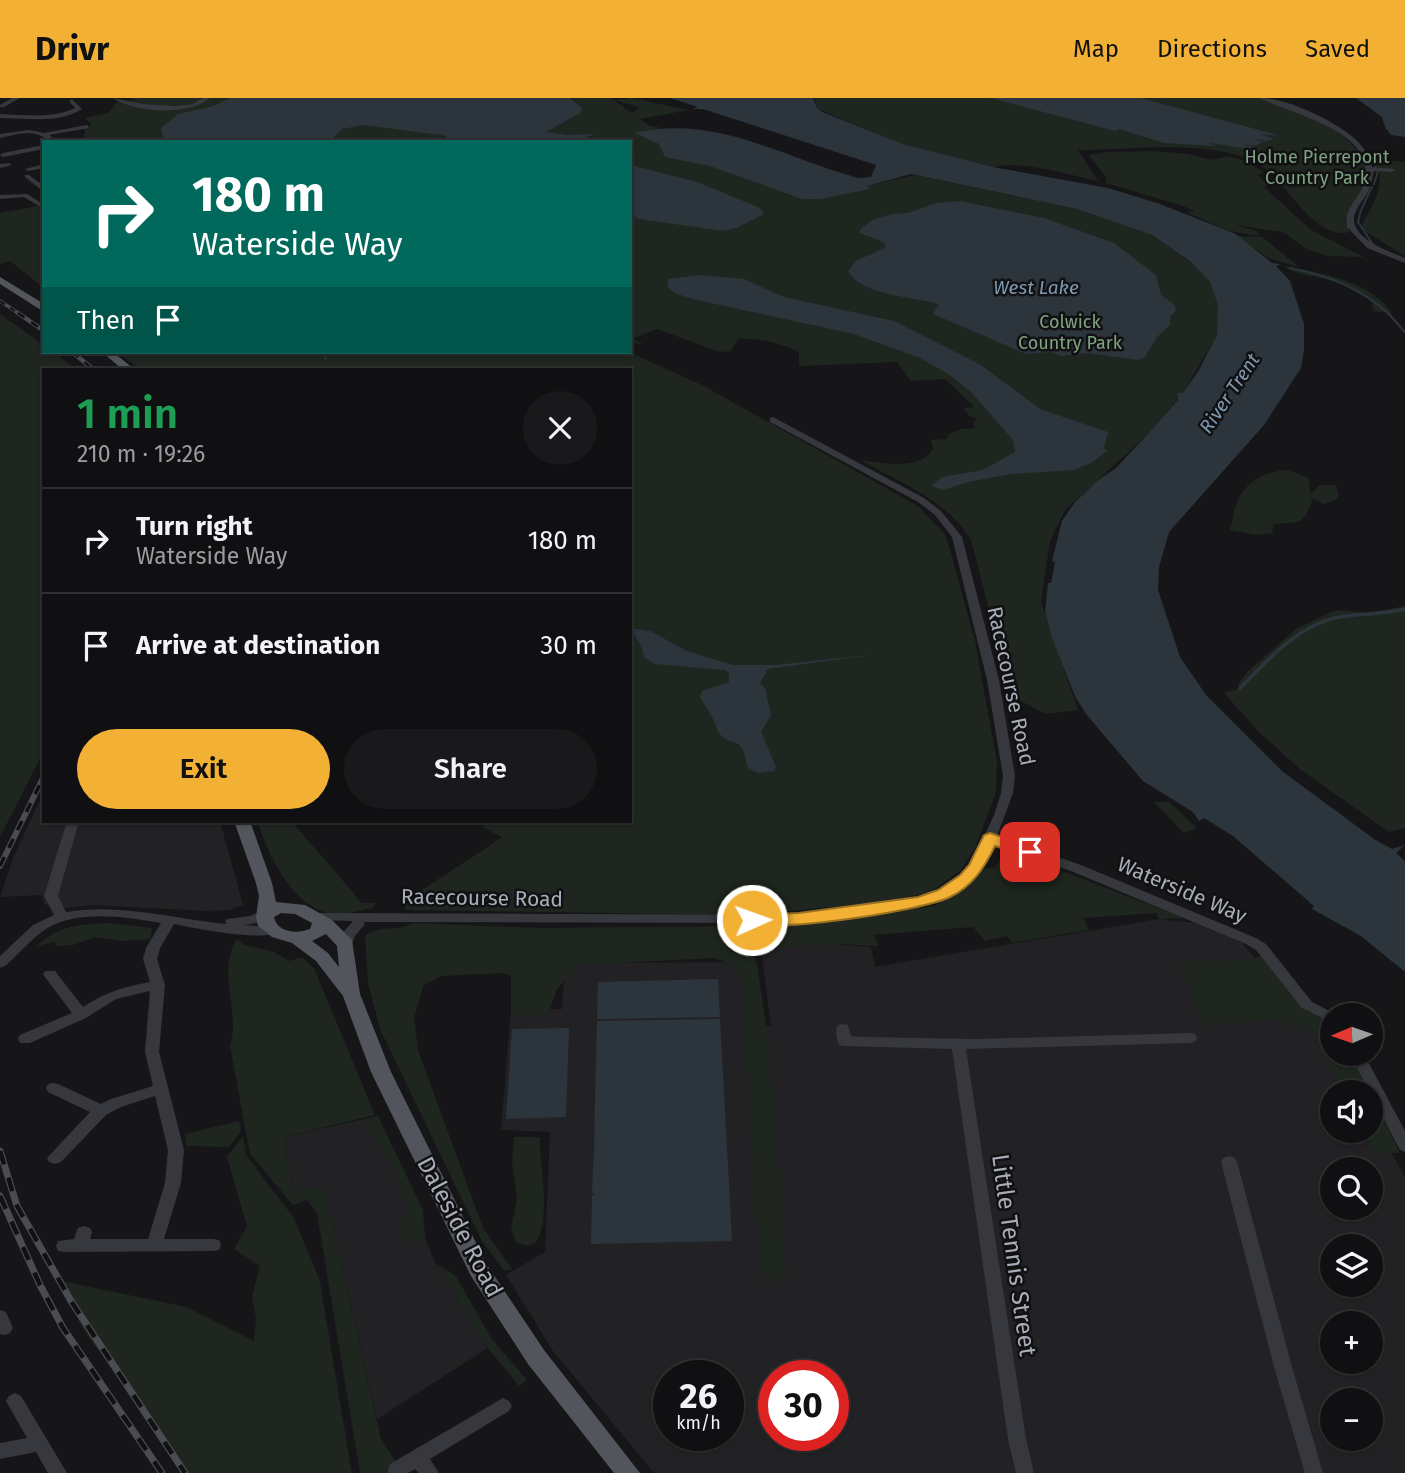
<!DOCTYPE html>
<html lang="en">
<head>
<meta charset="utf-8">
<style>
  body { margin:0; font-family:"Fira Sans",sans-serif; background:#19191b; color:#f1f3f6; height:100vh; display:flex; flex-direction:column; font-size:26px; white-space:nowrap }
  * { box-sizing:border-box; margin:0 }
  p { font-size:23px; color:#9c9d9f }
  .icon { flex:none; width:38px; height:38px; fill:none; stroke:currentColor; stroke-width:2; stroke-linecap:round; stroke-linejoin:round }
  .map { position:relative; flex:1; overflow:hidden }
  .panel { position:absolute; left:42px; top:270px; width:590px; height:455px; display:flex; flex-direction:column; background:#101012; border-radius:0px; box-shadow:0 2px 5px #0004,0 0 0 2px #303032 }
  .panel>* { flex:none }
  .hud { position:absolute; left:42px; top:42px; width:590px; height:214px; border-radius:0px; box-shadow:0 2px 5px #0004,0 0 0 2px #303032; background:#00695c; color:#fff; overflow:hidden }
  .needle { width:46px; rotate:268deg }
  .tools { position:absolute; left:1320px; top:905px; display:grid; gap:14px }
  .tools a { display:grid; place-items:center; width:63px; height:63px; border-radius:50%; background:#101012; box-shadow:0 2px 5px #0004,0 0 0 2px #303032; font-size:35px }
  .speed { position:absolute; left:653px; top:1262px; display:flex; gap:14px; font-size:35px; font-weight:700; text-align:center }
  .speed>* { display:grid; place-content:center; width:91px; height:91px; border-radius:50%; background:#101012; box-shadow:0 2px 5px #0004,0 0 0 2px #303032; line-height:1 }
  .speed small { font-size:18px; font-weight:400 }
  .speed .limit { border:10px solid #d22; background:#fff; color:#111 }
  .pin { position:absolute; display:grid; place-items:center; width:60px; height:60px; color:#fff; margin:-30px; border-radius:14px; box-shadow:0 4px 10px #0006 }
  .me { position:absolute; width:77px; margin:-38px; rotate:88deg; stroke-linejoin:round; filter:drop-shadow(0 0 5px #0008) }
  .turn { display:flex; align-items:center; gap:24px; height:147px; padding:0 35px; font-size:32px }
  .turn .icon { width:91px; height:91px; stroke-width:2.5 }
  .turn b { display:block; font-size:49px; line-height:60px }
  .then { display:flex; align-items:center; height:66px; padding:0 35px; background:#0003; gap:14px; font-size:26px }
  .round { display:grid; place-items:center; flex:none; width:74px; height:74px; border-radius:37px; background:#19191b }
  .overview { display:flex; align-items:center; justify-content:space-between; height:119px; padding:0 35px }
  h1 { font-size:42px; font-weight:600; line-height:52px; color:#1e9e55 }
  .action { display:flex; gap:14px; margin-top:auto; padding:14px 35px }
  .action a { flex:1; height:80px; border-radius:42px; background:#f2b134; color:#111; font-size:28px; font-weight:600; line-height:80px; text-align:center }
  .action a+a { background:#19191b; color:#f1f3f6 }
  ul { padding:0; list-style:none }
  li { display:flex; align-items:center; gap:21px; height:105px; padding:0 35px; border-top:2px solid #303032 }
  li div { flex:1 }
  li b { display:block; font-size:26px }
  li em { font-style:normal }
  header { display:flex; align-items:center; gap:42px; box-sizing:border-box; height:98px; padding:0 35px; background:#f2b134; color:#111 }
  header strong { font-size:33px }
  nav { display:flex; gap:38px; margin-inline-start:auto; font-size:24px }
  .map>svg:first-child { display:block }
</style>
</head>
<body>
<header>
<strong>Drivr</strong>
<nav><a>Map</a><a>Directions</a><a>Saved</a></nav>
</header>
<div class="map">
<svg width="1405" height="1375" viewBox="0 0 1405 1375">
  <rect width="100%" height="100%" fill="#161618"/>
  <g fill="#222225" fill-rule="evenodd">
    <path d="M44,693V723H220L243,807L229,812L206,813L92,807L58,811L44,806L43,797L0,799L13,760Z"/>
    <path d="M1159,821L1196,825L1241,844L1306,918L1358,994H1332V1032H1370V1016L1405,1079V1375H654L553,1253L506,1177L545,1154L550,1034L501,1032L511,912L562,911L565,865L757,864L765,928H771L761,850L834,846L871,849L875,869ZM1332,1071H1370V1110H1332ZM1332,1148H1370V1186H1332ZM1332,1225H1370V1264H1332ZM668,1278H728V1337H668ZM774,1278H833V1337H774ZM1332,1302H1370V1340H1332Z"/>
    <path d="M378,1018L435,1165L488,1250L377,1321L324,1089L293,1095L284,1039Z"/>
  </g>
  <g fill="#1e261f">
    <path d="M130,0H611L632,15L640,10L615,2L632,0L689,12L640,21L648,27L661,30L655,32L820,99L914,77L1077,111L1152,137L1197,169L1208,180L1217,199L1219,219L1216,238L1183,295L1178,296L1180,299L1146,338L1065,412L1050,443L1041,504L1078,612L1046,616L1011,598L971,442C947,402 899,384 860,362C881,365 921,373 933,351L931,342L947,341L948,337L961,331L975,330L973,325L977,321L969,318L964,310L974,309L945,281L911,283L897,264L799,268V254C778,244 761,241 738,240L731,253L720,254L657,231L632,241L644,246L630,245V44H90L82,37L85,36L84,31L92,26L84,20L108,15L118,3L136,2Z"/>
    <path d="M814,0H1258C1295,9 1369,35 1366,81C1365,96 1350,109 1345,124L1350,134C1313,143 1286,81 1259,66C1213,40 1129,52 1078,52L1098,83C1068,77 1022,62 993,69L901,46L818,11Z"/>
    <path d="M1154,53L1188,56L1211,62L1228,58L1248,64L1264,75L1257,76L1268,87L1264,89L1311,132L1364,159L1328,158L1308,152L1283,134L1234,127L1257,133L1260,138L1229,133L1186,114L1194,113L1183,108L1106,85V79L1089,57L1108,54Z"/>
    <path d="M1376,61L1405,64V158L1360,130C1373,108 1387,87 1376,61Z"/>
    <path d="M44,107V190L10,163L0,166V115Z"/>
    <path d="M1237,138L1262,139L1299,169L1270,161Z"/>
    <path d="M1286,168C1323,176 1369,182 1392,215L1373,213L1372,203C1359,195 1345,187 1330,182C1315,178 1299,177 1285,170Z"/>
    <path d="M0,216L44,247V254H54L75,271H44V653L0,739Z"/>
    <path d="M117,254H629L704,288L918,408L944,435L948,444L975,543L997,664L996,694L976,748L961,772L929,795L887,803L752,817L405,812L406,804C437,780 470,762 502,739L482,729L487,725L483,723H630V271H140Z"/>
    <path d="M1288,372L1309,380L1310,396L1320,387H1336L1339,398L1336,402L1324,406L1311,399C1314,410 1313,399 1309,410C1303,428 1293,424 1274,426L1272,435L1258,437L1229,432C1234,424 1232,418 1235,410C1244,384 1261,374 1288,372Z"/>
    <path d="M1405,508V730L1389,734L1301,672L1260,635L1224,595L1240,590L1238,586L1248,573L1296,531L1331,514L1339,512L1369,515Z"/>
    <path d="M1154,704H1169L1197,730L1184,735Z"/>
    <path d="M257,723H291L362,805H376L372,810C360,812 346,817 334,816C293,811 269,758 257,723Z"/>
    <path d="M1007,757L1033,762L1184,820L1159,821L1157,815L1084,820L1088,832L1012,845L1007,838L985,843L973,829L873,837L879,848L834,846L761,850L756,828H785L934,808L968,789L984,771L995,770L1001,759Z"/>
    <path d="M111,825L152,830L150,841L122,843L95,839L73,847L56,848L55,844L37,848C58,827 82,826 111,825Z"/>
    <path d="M413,825L537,830L749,828C774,943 778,1062 785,1179L765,1188L758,1146L740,874L730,866L715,860L577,867L557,891L548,917L511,918V878L504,875L441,878L424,887L414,919L418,952L483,1130L512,1171L504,1173L482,1143L381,933L368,886L365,838C382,825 398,835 413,825Z"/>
    <path d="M237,841L244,847L274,854L289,863L302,859L314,870L375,1017L284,1039L293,1095L324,1088L381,1341L403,1375H360L317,1115L307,1102L293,1107L250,1056L230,948C241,914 216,873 237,841Z"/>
    <path d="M1262,857L1305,912L1332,925V956H1352L1400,1055L1374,1056L1362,1033L1370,1032V994H1343L1313,935L1280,922L1202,927L1180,863L1250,862Z"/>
    <path d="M378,1018L423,1112L425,1139L417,1144L403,1143L401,1121L408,1118C404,1102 402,1084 393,1069C384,1052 371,1040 365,1021Z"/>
    <path d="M239,1023L241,1033L229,1049L186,1048L185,1036Z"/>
    <path d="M243,1038L246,1057L294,1120L320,1183L352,1375H189L85,1234L57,1182L186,1209L254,1243L256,1220L252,1199L260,1168L234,1151L247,1128L227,1059Z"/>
    <path d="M514,1039H540C538,1059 561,1167 516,1144L511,1131L517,1099L512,1065Z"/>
    <path d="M435,1165L456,1178L491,1240L527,1282L519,1288L488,1250Z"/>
  </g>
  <g fill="#2c353c">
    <path d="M231,0H570L581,9L582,14L546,34L567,37L595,36L587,39V44H442L447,38L364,27L342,31L330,44L164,42L161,30L178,16L210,9Z"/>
    <path d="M670,0H813L817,10L822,14L903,46L993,69L1108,90L1160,106L1236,136L1272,165L1281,166L1276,168L1290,183L1304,226V253L1301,270L1264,327L1169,434L1159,469L1158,492L1180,559L1206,597L1282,673L1374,741L1392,751L1405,747L1396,755L1405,763V874L1361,838L1312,811L1314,808L1233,738L1204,720L1199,723L1193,714L1143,683L1086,616L1075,598L1052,540L1045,514L1048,485H1051L1055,464L1052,463L1062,423L1075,404L1097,383L1116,370L1146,338L1178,302V295H1183L1199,272L1217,236L1218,207L1210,184L1191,164L1152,137L1077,111L911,76L867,88L870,91L820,101H802L710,68L665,59L659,46L634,35C716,16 781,59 858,80L871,79L876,67L703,11H692L698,9Z"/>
    <path d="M991,0H1141L1281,38L1260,36L1274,41L1267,43L1251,40L1264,44L1254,48L1238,45L1253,49L1248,51L1211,45H1209L1216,48L1164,45L1119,31L1115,33Z"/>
    <path d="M1356,0H1405V39L1391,37L1385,29L1382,19Z"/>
    <path d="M630,67L697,84L760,110L764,116L736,130L723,133L639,121L630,116Z"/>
    <path d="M960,103L1044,120L1114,145L1156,177L1161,197L1174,206L1176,212L1170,219V227L1158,238L1144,260L1138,262L1088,255L1061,258L1051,254L1026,256L933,216L939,206C915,199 859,197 848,173L856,163L886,149L883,144L860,135V131L873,122L891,116L908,115L936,105Z"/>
    <path d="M700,177L744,181L784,199L894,223L981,267L1040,311L1108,334L1104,350L1107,353L1091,365L1074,372L1011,376L968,384L943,392L931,388L942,379L983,372L1015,354L1013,342L972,295L950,277L920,260L854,236L692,201L675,195L668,189V181Z"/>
    <path d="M630,530L650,533L687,553L733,567H775L879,556L768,571L760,585L765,590L771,617L761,634L776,669L774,673L758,675L748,670L744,654L739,646C713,639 721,632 709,614C706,608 703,605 700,599L702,593L729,584V576L726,572L654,566L644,559L642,549Z"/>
    <path d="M718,881L720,919L597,921L598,884Z"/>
    <path d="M720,921L732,1143L591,1146L592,1098L595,1096L592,1095L594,1050H596L594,1048L595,1006L597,1005L595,1004L596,963H598L596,962L597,923Z"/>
    <path d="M569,930L566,1019L506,1021L512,931Z"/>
  </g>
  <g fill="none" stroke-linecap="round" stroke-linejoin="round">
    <g stroke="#2c353c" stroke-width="2">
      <path d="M1374,60L1376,69"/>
      <path d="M1374,86L1378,73"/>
      <path d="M1372,89L1361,112L1358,124L1372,145"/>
      <path d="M1290,170C1329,178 1360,189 1390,217"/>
    </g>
    <g stroke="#2c353c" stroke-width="2.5">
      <path d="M1388,215L1405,234"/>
      <path d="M324,254L326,261"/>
    </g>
    <path stroke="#2c353c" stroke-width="3.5" d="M1240,590C1267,563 1296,529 1335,520C1358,515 1382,517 1405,511"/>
    <g fill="#37383d" fill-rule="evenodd">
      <path d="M12,0H20L4,9H0V7Z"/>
      <path d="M113,0L142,6L176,8L193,6L203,0H210C190,18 134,15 113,0Z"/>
      <path d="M1260,0C1287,0 1335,23 1355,41C1364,49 1369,58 1372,69L1394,71L1395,72L1392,74L1374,73C1372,80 1371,88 1368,94C1364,101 1359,106 1356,113C1344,138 1388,153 1405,160V165L1367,150L1347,129C1343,110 1360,101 1364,85C1377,31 1293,18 1260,0Z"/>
      <path d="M72,1L82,11C59,26 27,20 0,20V16C25,17 52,21 75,10L69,3Z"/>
      <path d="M87,27L89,30L49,37L58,44C49,44 44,38 36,36C24,33 11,38 0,40V36L29,32L44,35Z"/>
      <path d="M44,47V51L3,59L0,57L3,55Z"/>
      <path d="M0,66L9,65L12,67L0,70Z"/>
      <path d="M44,66V70L28,73L25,71Z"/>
      <path d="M25,77H29L44,88V94L25,79Z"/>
      <path d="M27,96L43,106V108H39L24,99L0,101V97Z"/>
      <path d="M773,319L924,400L941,413L962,439L999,582L1015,678L1013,695L997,738L1081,767L1256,840L1266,846L1312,904L1337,917H1332V925L1302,910L1256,852L1246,846L1071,773L994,746L985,764L971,784L949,798L904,812L799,825L363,824L365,826L355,838L351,849H341L339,846L341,837L353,823L311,822L309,819L311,816L316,815L799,817L903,804L939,792L961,778L973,763L994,717L1001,695L1003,678L987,582L952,439L935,417L918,404L770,324V320Z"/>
      <path d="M67,723H79L58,798L66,814C121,805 172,821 227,826L225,824L227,821L250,818L267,811L272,812L274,815C266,824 254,826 243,827L274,829L281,833C268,845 193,830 174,826L160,850L157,861L165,887L159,954L184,1052L181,1085L164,1141H213L219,1142L221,1147L219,1152L213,1153L64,1154L58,1153L56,1148L58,1143L74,1141L78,1130L84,1128L90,1130L92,1134L90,1141H148L165,1085L168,1052L155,998L121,1009L106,1017L61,1064L55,1066L49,1064L47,1060L90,1014L48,994L46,990L48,986L53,985L58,986L101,1006L111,1001L153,988L145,954L150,893L116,901L86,920L30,945H20L18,941L20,937L72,915L45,879L43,876L45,873H55L83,909C107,894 122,889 150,884L143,861L146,850L161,825C126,819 78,811 46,831C31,841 19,856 5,868L0,870V858L33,827L54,817L44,798Z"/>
      <path d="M843,926L848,927L851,938L862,939L977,941L1190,935L1195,936L1197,940L1195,944L1190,945L966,951L1026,1341L1034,1375H1016L1008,1341L952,951L844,948L839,947C836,941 835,933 838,927Z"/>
      <path d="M1350,956H1364L1405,1033V1054L1400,1052Z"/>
      <path d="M1229,1058L1235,1060L1237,1064L1292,1269L1323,1375H1305L1274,1269L1221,1064L1223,1060Z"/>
      <path d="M0,1212L6,1214L13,1230L10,1235L4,1237L0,1236Z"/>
      <path d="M15,1295L21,1298L67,1375H48L36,1354L0,1361V1345L27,1340L6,1303L9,1298Z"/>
      <path d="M503,1300L509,1303L512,1308L509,1313L430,1361L439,1375H419L415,1371L408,1375H389L388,1372L390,1366Z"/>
    </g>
    <g fill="#53555c" fill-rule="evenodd">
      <path d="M0,179L44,206V214L0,186Z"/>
      <path d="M102,254H113L134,271H122Z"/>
      <path d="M234,723H250L272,785L276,804L305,807L332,822L352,842L360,896L391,974L487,1167L544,1252L640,1375H614L528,1266L471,1178L371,974L343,898L316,863L292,845L272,839L258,828L256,819L259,798L256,785ZM281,815L295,816L312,825L310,831C297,836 277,835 274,819ZM326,836L337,848L339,869L328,855L312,843Z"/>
    </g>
    <g stroke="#4a4c52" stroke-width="3.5">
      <path id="rail-far3" d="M0,203L21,217"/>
    </g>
    <g stroke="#4a4c52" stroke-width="4.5">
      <g id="rail-far2">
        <path d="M18,215L44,233"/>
        <path d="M72,254L93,271"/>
      </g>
    </g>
    <g stroke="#4a4c52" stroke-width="6">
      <path id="rail-far1" d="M0,768L44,678"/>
    </g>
    <g stroke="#4a4c52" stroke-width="7">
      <g id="rail">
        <path d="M0,1053L17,1108L71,1203L185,1375"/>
        <path d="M0,1098L40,1187L63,1230L162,1375"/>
      </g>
    </g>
    <use href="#rail-far3" stroke="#111113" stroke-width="2" stroke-dasharray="6" stroke-linecap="butt"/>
    <use href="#rail-far2" stroke="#111113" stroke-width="2.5" stroke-dasharray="8" stroke-linecap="butt"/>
    <use href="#rail-far1" stroke="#111113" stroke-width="3.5" stroke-dasharray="10" stroke-linecap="butt"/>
    <use href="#rail" stroke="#111113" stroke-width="4.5" stroke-dasharray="14" stroke-linecap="butt"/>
  </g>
  <path fill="#f2b134" stroke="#9d7322" stroke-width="2" d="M990,735L1036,750L1038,754L1030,759L995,748C984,770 973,788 950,799C926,812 757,839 744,822L752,817L799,815L918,799L938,792L960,777L969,767L984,737Z"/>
  <g text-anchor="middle" stroke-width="5" stroke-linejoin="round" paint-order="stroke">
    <g font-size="18" fill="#7fa381" stroke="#111113">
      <text x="1317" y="65">Holme Pierrepont<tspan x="1317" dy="21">Country Park</tspan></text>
      <text x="1070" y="230">Colwick<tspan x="1070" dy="21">Country Park</tspan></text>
    </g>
    <g font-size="19" font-style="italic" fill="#7f9bb3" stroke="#111113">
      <text x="1036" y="196">West Lake</text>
      <text transform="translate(1229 295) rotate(-56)" y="7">River Trent</text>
    </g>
    <g font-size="21" fill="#a8adb8" stroke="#111113">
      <text transform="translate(1011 588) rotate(78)" y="7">Racecourse Road</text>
      <text transform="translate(1182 792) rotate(23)" y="7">Waterside Way</text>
      <text transform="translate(482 800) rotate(1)" y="7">Racecourse Road</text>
    </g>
    <g font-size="24" fill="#a8adb8" stroke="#111113">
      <text transform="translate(460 1129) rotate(62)" y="8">Daleside Road</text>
      <text transform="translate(1014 1157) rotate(82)" y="8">Little Tennis Street</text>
    </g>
  </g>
</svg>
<div class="tools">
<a><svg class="needle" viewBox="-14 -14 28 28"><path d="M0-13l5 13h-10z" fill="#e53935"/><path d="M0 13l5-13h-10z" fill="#9c9d9f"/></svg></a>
<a><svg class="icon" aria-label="sound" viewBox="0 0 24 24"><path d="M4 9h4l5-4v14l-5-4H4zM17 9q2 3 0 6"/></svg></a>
<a><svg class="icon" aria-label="search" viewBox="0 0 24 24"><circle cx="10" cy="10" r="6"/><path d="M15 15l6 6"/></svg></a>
<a><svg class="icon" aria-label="layers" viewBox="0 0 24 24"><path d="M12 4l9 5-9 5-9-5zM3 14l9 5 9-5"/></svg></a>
<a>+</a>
<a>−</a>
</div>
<div class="speed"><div>26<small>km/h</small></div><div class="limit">30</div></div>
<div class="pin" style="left:1030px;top:754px;background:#d93025"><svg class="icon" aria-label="arrive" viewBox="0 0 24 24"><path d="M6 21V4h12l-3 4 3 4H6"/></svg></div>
<svg class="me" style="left:752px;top:822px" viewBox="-20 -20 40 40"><circle r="17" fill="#f2b134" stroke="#fff" stroke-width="3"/><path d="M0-11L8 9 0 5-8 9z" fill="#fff"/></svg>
<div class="hud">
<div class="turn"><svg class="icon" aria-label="right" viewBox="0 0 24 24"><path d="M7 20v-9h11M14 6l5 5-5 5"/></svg><div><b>180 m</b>Waterside Way</div></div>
<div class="then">Then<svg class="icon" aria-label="arrive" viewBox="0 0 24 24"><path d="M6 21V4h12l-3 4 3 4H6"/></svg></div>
</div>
<section class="panel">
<div class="overview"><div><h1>1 min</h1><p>210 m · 19:26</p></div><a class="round"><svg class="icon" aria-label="close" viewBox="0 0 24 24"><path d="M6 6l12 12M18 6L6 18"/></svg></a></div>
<ul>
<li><svg class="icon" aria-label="right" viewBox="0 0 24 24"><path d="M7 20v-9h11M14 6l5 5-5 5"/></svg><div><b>Turn right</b><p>Waterside Way</p></div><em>180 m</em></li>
<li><svg class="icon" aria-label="arrive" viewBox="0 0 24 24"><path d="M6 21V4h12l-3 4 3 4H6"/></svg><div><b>Arrive at destination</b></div><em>30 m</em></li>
</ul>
<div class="action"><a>Exit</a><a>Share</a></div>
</section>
</div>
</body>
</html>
